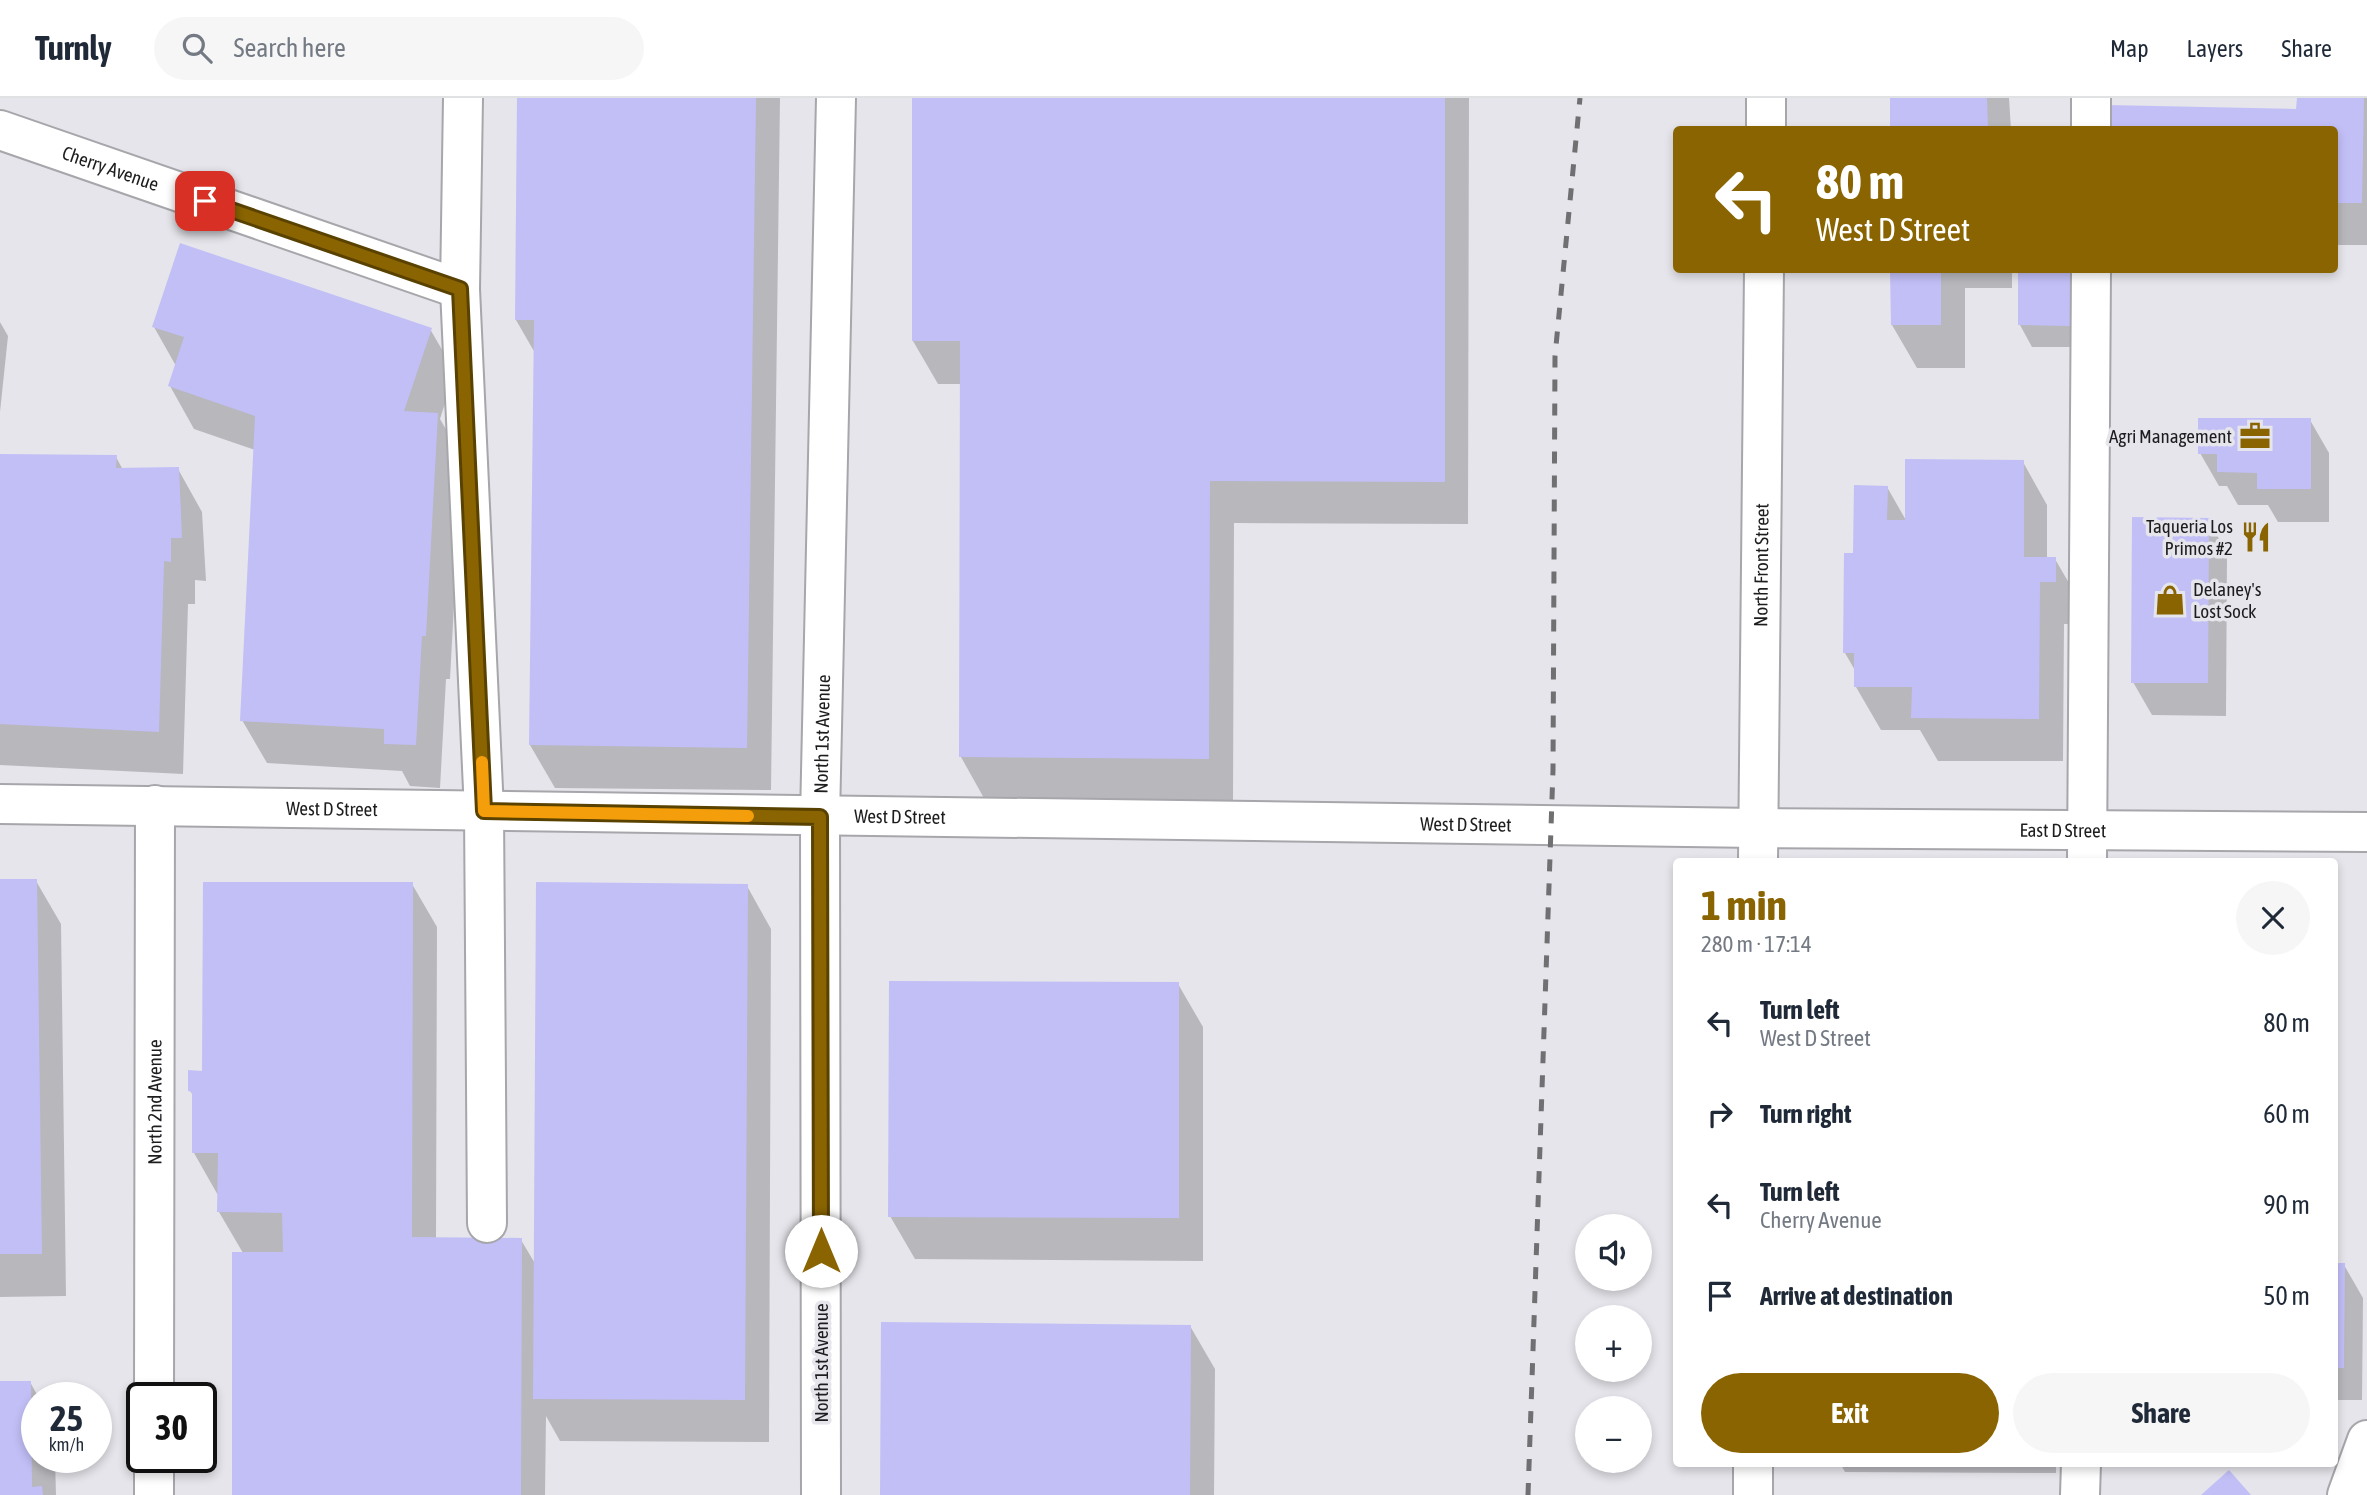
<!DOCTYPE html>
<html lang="en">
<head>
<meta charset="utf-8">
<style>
  body { margin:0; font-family:"Asap Condensed",sans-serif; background:#f6f6f7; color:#1f2937; height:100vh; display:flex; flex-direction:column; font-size:26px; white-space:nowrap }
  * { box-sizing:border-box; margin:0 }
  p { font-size:23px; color:#747a83 }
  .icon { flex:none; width:38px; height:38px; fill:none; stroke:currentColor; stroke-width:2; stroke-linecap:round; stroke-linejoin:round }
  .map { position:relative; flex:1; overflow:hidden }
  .side { position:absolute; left:1673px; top:760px; width:665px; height:609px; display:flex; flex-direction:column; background:#fff; border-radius:7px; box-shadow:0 4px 10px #0003 }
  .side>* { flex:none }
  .top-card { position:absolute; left:1673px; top:28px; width:665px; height:147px; border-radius:7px; box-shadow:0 4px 10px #0003; background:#896400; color:#fff; overflow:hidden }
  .controls { position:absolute; left:1575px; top:1116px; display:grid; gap:14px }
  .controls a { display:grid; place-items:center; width:77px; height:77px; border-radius:50%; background:#fff; box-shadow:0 4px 10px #0003; font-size:35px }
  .speed { position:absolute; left:21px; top:1284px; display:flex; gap:14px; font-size:35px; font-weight:700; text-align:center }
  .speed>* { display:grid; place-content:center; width:91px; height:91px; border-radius:50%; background:#fff; box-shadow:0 4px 10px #0003; line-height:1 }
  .speed small { font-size:18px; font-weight:400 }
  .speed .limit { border:4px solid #111; border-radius:10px; background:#fff; color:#111 }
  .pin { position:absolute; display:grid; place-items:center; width:60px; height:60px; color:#fff; margin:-30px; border-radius:14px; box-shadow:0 4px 10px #0006 }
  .me { position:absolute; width:77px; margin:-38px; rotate:0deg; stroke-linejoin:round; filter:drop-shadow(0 0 5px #0008) }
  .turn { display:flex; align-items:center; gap:24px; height:147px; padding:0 28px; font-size:32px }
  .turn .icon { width:91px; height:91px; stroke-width:2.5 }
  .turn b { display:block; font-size:49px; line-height:60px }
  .round { display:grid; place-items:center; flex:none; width:74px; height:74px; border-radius:37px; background:#f6f6f7 }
  .head { display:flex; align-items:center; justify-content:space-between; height:119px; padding:0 28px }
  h1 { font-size:42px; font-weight:700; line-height:52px; color:#896400 }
  .action { display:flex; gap:14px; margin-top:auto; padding:14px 28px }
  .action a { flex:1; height:80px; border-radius:42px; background:#896400; color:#fff; font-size:28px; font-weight:700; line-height:80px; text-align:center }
  .action a+a { background:#f6f6f7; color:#1f2937 }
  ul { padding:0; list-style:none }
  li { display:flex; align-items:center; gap:21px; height:91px; padding:0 28px }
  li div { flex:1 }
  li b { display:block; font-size:26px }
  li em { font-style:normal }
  header { display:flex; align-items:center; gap:42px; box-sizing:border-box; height:98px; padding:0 35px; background:#fff; border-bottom:2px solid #e0e1e3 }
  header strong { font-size:33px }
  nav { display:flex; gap:38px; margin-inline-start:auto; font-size:24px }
  .search { width:490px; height:63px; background:#f6f6f7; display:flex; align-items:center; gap:18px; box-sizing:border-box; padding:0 24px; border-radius:38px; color:#747a83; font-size:26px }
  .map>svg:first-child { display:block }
</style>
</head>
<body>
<header>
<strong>Turnly</strong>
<div class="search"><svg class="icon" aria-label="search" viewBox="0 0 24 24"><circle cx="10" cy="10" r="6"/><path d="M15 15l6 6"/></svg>Search here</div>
<nav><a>Map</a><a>Layers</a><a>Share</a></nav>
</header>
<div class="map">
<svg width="2367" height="1397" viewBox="0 0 2367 1397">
  <rect width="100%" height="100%" fill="#e5e5eb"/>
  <g fill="#0003">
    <path d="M519,0H780L771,692L555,690L530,647L535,255L516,222Z"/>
    <path d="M914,0H1469L1468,426L1234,425L1233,704L985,702L961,659L962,286H938L913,243Z"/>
    <path d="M1892,0H2009L2011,32H1892Z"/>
    <path d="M2298,0H2367V147H2334V32L2298,13Z"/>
    <path d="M1892,172H2012V190H1965V270H1917L1892,227Z"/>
    <path d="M2019,172H2083V249H2032L2020,227Z"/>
    <path d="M0,224L8,238L0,314Z"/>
    <path d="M154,229L430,231L455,274L440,321L462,359L450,581H446L440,690L410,688L402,673L267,665L242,622L255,352L194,331L170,288L176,268Z"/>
    <path d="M2310,322L2329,355V424H2278L2268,407H2238L2227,388H2219L2200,355Z"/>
    <path d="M0,358L116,359L123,372L178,371L202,414L206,483L195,482V506H188L183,676L0,667Z"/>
    <path d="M2023,364L2047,407V461H2055L2080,504V526H2064L2063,663H1938L1920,632H1881L1856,589V574L1845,555L1855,457L1887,389L1907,424Z"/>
    <path d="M2208,421L2227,455L2226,618L2152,617L2133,584Z"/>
    <path d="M0,783H36L61,826L66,1198L0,1199Z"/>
    <path d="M412,786L437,829L436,1141L521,1142L536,1167L747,788L771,831L769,1344L560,1343L546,1318L545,1397H233L243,1155L219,1114V1099L194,1055V1000L190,992L204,975Z"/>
    <path d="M1178,886L1203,929V1163L915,1161L890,1118Z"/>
    <path d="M2334,1167H2344L2363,1200L2362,1302H2334Z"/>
    <path d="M1190,1228L1215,1271L1214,1397H882Z"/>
    <path d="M30,1284L39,1300H37V1360H55L56,1397H0V1285Z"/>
    <path d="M1840,1365H2056V1375L1845,1374Z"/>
  </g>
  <g fill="#c2bff7">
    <path d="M517,0H756L747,650L529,647L534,222H515Z"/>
    <path d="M912,0H1445V384L1210,383L1209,661L959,659L960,243H912Z"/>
    <path d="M1890,0H1987L1988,32H1890Z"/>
    <path d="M2297,0H2364L2362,105H2334V32H2107V7L2296,11Z"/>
    <path d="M180,145L432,230L404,313L438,315L426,538H422L416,647L384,646V631L240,623L255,318L168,288L184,239L152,229Z"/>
    <path d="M1890,172H1941V227H1891Z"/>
    <path d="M2018,172H2071V228L2018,227Z"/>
    <path d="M2198,320H2311V391H2257V375L2217,374V356H2198Z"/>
    <path d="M0,356L117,357L116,370L179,369L182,440H171V464L164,463L159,634L0,626Z"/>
    <path d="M1905,361L2024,362V459H2056V484H2040L2039,621L1911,620L1912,589H1854V555H1843L1844,455H1853L1854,387L1888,388L1887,422H1905Z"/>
    <path d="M2132,419L2209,420L2208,585H2131Z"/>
    <path d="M0,781H37L42,1156H0Z"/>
    <path d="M203,784H413L412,1139L522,1140L521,1397H232V1154H283L282,1115L217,1114L218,1055H192V994L188,993V972L202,973Z"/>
    <path d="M536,784L748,786L745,1302L533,1301Z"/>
    <path d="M889,883L1179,884V1120L888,1119Z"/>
    <path d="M2334,1165H2345L2344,1270H2334Z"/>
    <path d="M881,1224L1191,1227L1190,1397H880Z"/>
    <path d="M0,1283H31L32,1389L42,1388L43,1397H0Z"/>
    <path d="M2229,1372L2251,1397H2201Z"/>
  </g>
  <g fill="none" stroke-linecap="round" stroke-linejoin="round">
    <g stroke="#a6a6ab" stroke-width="42">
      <g id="minor">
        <path d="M463,0L460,191L484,713L487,1125"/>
        <path id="s1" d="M0,32L460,191"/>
        <path d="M1766,32V0"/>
        <path d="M2091,32V0"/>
        <path id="s2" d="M0,706L1758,730L2367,734"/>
        <path id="s3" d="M1758,763L1764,172"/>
        <path d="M2087,763L2091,172"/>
        <path id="s4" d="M154,1300L155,707"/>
        <path d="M154,1397V1360"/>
        <path id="s5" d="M821,1397L820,719L836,0"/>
        <path d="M1753,1397V1365"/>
        <path d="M2080,1397L2081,1365"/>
      </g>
    </g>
    <g stroke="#a6a6ab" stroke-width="42">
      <path id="major" d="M2347,1397L2367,1342"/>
    </g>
    <use href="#minor" stroke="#fff" stroke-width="38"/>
    <use href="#major" stroke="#fff" stroke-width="38"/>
    <path stroke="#707073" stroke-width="5" stroke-dasharray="12 12" stroke-linecap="butt" d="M1528,1397L1553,672L1555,258L1580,0"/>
  </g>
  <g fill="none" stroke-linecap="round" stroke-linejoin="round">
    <g stroke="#594100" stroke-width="18">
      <path id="route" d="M205,103L460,191L484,713L820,719L821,1153"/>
    </g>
    <use href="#route" stroke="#896400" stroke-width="12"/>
    <path stroke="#f59e0b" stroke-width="12" d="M482,664L484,713L748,718"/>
  </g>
  <defs>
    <g id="office-bare" transform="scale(2.415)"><path d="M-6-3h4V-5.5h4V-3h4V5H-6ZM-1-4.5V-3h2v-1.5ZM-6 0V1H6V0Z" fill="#896400" stroke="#e5e5eb" stroke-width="2.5" paint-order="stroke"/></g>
    <g id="restaurant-bare" transform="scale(2.415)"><path d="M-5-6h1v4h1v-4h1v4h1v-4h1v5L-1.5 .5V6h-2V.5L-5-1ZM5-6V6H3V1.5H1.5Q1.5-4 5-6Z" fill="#896400" stroke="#e5e5eb" stroke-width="2.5" paint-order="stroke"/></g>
    <g id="shop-bare" transform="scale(2.415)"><path d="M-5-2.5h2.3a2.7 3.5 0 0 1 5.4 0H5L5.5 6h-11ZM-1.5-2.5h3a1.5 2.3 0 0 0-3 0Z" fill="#896400" stroke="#e5e5eb" stroke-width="2.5" paint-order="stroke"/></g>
  </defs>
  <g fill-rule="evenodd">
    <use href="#office-bare" x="2255" y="338"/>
    <use href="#restaurant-bare" x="2256" y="439"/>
    <use href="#shop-bare" x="2170" y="502"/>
  </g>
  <g text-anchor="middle" stroke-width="7" stroke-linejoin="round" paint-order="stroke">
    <g font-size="19" fill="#1d1d1f" stroke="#e5e5eb">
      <text dy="7" stroke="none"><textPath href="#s1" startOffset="117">Cherry Avenue</textPath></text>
      <text dy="7" stroke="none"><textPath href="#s3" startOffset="296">North Front Street</textPath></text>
      <text dy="7" stroke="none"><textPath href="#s5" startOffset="761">North 1st Avenue</textPath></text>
      <text dy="7" stroke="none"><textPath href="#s2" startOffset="332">West D Street</textPath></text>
      <text dy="7" stroke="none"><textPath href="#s2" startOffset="900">West D Street</textPath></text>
      <text dy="7" stroke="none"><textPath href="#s2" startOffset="1466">West D Street</textPath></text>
      <text dy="7" stroke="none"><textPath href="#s2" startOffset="2063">East D Street</textPath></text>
      <text dy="7" stroke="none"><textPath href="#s4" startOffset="296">North 2nd Avenue</textPath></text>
      <text transform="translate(821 1265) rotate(-90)" y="7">North 1st Avenue</text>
    </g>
    <g font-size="19" fill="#1d1d1f" stroke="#e5e5eb" text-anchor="end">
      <text x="2232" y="345">Agri Management</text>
      <text x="2233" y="435">Taqueria Los<tspan x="2233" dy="22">Primos #2</tspan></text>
      <text x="2193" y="498" text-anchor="start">Delaney's<tspan x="2193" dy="22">Lost Sock</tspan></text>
    </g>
  </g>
</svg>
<div class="controls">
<a><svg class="icon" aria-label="sound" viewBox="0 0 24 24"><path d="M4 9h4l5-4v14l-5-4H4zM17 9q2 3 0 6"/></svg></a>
<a>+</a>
<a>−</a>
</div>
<div class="speed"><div>25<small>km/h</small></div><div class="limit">30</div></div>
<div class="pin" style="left:205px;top:103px;background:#d93025"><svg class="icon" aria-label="arrive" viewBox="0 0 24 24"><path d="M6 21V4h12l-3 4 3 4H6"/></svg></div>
<svg class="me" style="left:821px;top:1153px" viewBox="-20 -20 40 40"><circle r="19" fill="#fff"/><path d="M0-13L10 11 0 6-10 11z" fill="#896400"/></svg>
<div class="top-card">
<div class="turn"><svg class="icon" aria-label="left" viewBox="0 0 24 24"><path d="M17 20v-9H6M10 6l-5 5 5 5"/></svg><div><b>80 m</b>West D Street</div></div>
</div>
<section class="side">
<div class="head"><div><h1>1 min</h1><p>280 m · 17:14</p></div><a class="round"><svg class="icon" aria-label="close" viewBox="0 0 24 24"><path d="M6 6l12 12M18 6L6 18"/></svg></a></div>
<ul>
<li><svg class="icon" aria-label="left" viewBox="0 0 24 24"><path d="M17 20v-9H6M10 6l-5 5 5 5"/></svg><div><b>Turn left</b><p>West D Street</p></div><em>80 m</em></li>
<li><svg class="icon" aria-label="right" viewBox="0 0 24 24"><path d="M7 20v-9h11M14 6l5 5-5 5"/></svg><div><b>Turn right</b></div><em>60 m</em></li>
<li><svg class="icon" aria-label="left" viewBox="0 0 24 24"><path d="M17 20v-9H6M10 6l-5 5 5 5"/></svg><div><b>Turn left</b><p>Cherry Avenue</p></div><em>90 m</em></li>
<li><svg class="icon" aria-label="arrive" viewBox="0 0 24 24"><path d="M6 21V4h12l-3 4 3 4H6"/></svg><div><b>Arrive at destination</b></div><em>50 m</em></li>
</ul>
<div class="action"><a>Exit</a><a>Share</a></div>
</section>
</div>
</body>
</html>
